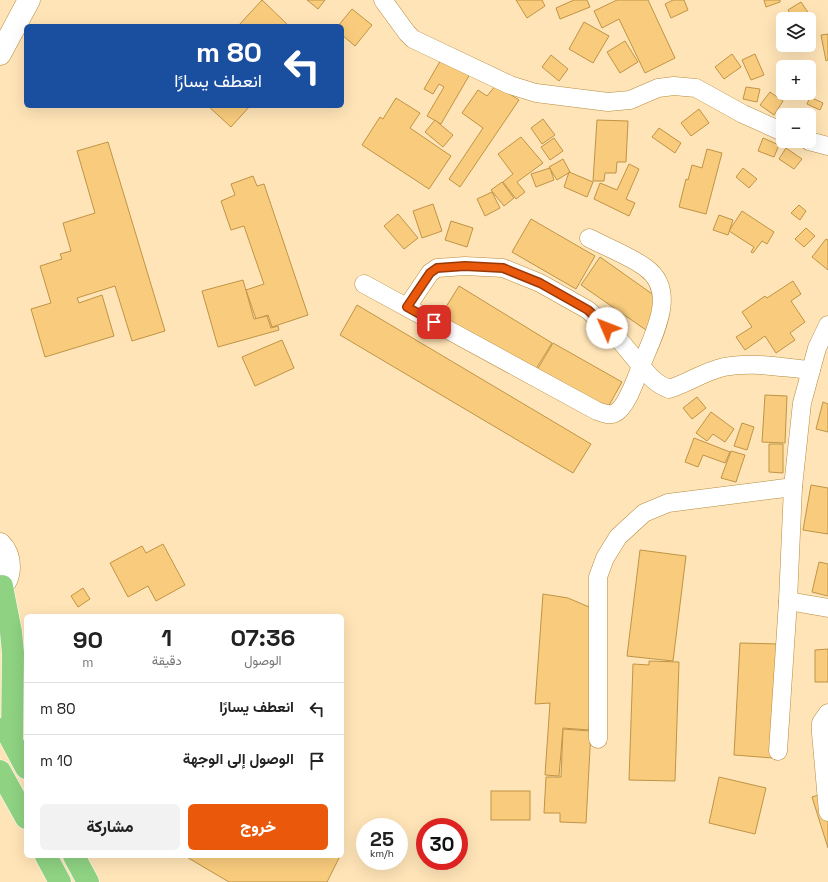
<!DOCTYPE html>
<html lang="ar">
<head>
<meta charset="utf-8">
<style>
  body { margin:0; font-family:"Space Grotesk",Vazirmatn,sans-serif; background:#f2f2f2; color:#222; direction:rtl; height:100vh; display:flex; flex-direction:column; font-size:15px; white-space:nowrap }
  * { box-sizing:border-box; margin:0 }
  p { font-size:13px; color:#767676 }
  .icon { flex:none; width:22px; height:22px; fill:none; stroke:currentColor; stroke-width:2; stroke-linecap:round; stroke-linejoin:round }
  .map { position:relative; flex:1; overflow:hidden; direction:ltr }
  .details { position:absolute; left:24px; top:614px; width:320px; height:244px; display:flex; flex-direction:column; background:#fff; border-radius:6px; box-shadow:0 4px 16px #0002; direction:rtl }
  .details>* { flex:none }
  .hud { position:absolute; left:24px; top:24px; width:320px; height:84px; border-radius:6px; box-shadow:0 4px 16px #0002; direction:rtl; background:#1a4fa0; color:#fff; overflow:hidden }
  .fabs { position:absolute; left:776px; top:12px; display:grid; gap:8px }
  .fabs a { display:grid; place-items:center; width:40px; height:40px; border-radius:6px; background:#fff; box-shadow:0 4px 16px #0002; font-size:20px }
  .speed { position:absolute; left:356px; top:818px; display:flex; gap:8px; font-size:20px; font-weight:700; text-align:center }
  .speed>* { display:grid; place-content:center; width:52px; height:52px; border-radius:50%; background:#fff; box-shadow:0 4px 16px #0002; line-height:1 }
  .speed small { font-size:10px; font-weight:400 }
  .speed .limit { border:6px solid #d22; background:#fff; color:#111 }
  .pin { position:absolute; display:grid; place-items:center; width:34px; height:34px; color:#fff; margin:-17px; border-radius:8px; box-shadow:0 2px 6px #0006 }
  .me { position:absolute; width:44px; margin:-22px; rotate:314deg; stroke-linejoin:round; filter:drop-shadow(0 0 3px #0008) }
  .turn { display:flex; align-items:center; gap:14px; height:84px; padding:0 16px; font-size:18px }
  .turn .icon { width:52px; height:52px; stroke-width:2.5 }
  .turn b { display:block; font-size:28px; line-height:34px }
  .eta { display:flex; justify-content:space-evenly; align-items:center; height:68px; text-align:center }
  .eta b { font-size:24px; font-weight:800; line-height:28px }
  .action { display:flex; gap:8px; margin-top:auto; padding:8px 16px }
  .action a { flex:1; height:46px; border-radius:6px; background:#ea580c; color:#fff; font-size:16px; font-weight:800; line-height:46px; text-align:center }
  .action a+a { background:#f2f2f2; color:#222 }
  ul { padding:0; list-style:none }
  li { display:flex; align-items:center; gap:12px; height:52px; padding:0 16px; border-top:1px solid #e0e0e0 }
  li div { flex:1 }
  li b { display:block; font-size:15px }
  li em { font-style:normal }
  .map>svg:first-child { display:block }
</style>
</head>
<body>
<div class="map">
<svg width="828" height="882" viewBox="0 0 828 882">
  <rect width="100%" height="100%" fill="#ffe4b7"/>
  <g fill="#f9cc7d" stroke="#bf9446">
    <path d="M262,0L289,26H238Z"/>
    <path d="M307,0H325L318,9Z"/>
    <path d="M516,0H542L545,6L527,18Z"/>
    <path d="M574,0H587L590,7L560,19L556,8Z"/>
    <path d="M617,0H648L675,58L645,73L619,19L602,28L594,11Z"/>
    <path d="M673,0H684L688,10L671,18L665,4Z"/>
    <path d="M764,0H780V2L766,7Z"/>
    <path d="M801,2L813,20L809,23V19H794L788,10Z"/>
    <path d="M352,9L372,25L355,46L342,35V26H338Z"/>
    <path d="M584,22L609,36L593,63L569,49Z"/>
    <path d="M828,34V60L826,61L821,35Z"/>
    <path d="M625,41L638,62L620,73L607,52Z"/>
    <path d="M732,54L741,67L724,79L715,67Z"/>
    <path d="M755,54L764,75L751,80L742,60Z"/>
    <path d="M551,55L568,69L559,81L542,67Z"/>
    <path d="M442,58L470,74L441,124L427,116L444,87L439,84L433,94L424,89Z"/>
    <path d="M496,85L519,100L460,187L449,179L483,128L462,113L478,90L487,96Z"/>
    <path d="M746,87L760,89L757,102L743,99Z"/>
    <path d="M770,92L783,101L774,115L760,105Z"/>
    <path d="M810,97L823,103L820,110L807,104Z"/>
    <path d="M396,98L420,113L410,128L451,156L429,189L362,145L380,117L383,119Z"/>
    <path d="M208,106H250L231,127Z"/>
    <path d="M699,109L709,123L691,136L681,123Z"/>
    <path d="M543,119L555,135L542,144L531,128Z"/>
    <path d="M435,120L453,135L443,147L425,132Z"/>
    <path d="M597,120L628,121L626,162H617L616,173H605L604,181H593Z"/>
    <path d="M659,128L681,143L675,153L652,137Z"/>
    <path d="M521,137L543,163L517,182L525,192L516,199L503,182L513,174L498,154Z"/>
    <path d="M554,138L563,151L550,160L541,147Z"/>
    <path d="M763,138L779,145L774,157L758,151Z"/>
    <path d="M108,142L165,331L132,341L115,286L77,298L79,303L102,295L114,336L45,357L31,309L51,303L40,266L62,259L60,254L71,251L63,223L95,213L77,151Z"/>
    <path d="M786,148L802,159L794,169L779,159Z"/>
    <path d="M707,149L722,153L706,214L679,207L686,179L688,180L692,165L702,168Z"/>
    <path d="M563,159L570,172L557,180L549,167Z"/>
    <path d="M629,164L639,169L626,199L635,203L629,216L594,199L600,183L617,190Z"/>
    <path d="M550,168L554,180L536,187L531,174Z"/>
    <path d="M743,168L757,179L749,188L736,177Z"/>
    <path d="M569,172L593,182L587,197L564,187Z"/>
    <path d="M253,176L257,186L264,184L308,315L272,327L268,315L256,319L246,290L264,284L244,226L231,230L221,201L235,195L231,184Z"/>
    <path d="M502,182L514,198L504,206L491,190Z"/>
    <path d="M492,192L500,208L485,216L477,199Z"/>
    <path d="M433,204L442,231L422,238L413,211Z"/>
    <path d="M799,205L806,211L800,220L791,213Z"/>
    <path d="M742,211L774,232L767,244L762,241L753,253L751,252L754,247L729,231Z"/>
    <path d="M398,214L418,238L404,249L384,226Z"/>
    <path d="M719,215L733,220L728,235L713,230Z"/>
    <path d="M531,219L595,256L576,289L512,252Z"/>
    <path d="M451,221L473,228L467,247L445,240Z"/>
    <path d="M806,228L815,236L804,247L795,239Z"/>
    <path d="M826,239L828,240V270L812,257Z"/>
    <path d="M600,257L665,303L646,330L581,285Z"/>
    <path d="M243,280L254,319L267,316L271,328L278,326L279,330L218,347L202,291Z"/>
    <path d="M793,281L801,294L791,301L805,322L790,333L795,340L776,353L765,336L745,350L736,337L752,327L742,312L765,296L767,298Z"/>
    <path d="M459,286L552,343L534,372L441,315Z"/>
    <path d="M357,305L591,444L573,473L340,335Z"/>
    <path d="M282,340L294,368L255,386L242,357Z"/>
    <path d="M553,343L622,382L607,409L537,370Z"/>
    <path d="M765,395L787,396L785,443L762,442Z"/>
    <path d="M697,397L706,408L692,419L683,408Z"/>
    <path d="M823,402L828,404V432L816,429Z"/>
    <path d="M711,412L734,429L725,442L713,434L707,441L696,433Z"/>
    <path d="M742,423L754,427L747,450L734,446Z"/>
    <path d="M694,438L730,452L725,463L703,455L698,467L685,462Z"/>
    <path d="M769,444H783V473L769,472Z"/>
    <path d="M731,451L745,455L736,482L721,478Z"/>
    <path d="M811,485L828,488V534L803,530Z"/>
    <path d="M163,544L185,585L156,601L148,586L128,597L110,563L142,546L146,553Z"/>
    <path d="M640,550L686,556L673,661L627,656Z"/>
    <path d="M819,562L828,564V596L812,592Z"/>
    <path d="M83,588L90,599L78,607L71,596Z"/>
    <path d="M543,594L568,598L596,610L589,730L563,728L559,776L545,775L550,703L535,704Z"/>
    <path d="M740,643L779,644L773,758L734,755Z"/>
    <path d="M828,649V682H815V650Z"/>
    <path d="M649,661L679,662L675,781L629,780L633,664L649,665Z"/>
    <path d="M563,729L591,731L586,823L560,822V813H544L546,777H561Z"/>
    <path d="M719,777L766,788L755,834L709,823Z"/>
    <rect x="491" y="791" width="39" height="29"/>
    <path d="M828,792V848L812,797Z"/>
    <path d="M185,856H340L327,882H229Z"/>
  </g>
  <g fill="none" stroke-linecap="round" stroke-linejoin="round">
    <g stroke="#b68c3d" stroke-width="19">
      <g id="minor">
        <path d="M383,0L407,33L413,39L510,85L536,93L608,102L630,100L658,88L674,86L696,88L743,114L783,132"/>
        <path d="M809,141L828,146"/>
        <path d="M589,238C606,247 632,257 646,268C679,292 652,337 641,366C650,377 656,384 669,389C688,383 705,371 724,367C752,361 783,368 811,370"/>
        <path d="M364,284L597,411C603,413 609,416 615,413C627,407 636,378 641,366L617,337L588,310L540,283L503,268L465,266L437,268L430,273L407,307"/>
        <path d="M788,601L828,608"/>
        <path d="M828,713L821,723V733L828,812"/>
        <path d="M598,739V577L605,558L618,537L644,513L668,503L793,487"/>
        <path d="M778,751L788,601L793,487L802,403L817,348L828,325"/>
      </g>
    </g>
    <g stroke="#b68c3d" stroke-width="23">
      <g id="tertiary">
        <path d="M0,54L29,0"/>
        <path d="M0,544C12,556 12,577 0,588"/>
      </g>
    </g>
    <g stroke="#fff" stroke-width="23">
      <g id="trunk">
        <path d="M2,586L11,632L13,653L12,741"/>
        <path d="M5,728L26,768"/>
        <path d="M0,771L26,818"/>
        <path d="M46,856L60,882"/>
        <path d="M74,856L88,882"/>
      </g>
    </g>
    <use href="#minor" stroke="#fff" stroke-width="18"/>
    <use href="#tertiary" stroke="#fff" stroke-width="22"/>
    <use href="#trunk" stroke="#8ed282" stroke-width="22"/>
  </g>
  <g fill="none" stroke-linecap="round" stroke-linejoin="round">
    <g stroke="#983908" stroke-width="10">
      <path id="route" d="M434,322L407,307L430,273L437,268L465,266L503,268L540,283L588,310L607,328"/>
    </g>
    <use href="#route" stroke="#ea580c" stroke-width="7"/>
  </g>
</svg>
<div class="fabs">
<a><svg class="icon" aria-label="layers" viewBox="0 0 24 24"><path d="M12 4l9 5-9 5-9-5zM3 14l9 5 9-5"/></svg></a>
<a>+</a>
<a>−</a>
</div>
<div class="speed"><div>25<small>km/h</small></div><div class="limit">30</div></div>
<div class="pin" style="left:434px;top:322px;background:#d93025"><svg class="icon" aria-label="arrive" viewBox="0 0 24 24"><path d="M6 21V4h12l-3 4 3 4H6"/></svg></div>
<svg class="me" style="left:607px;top:328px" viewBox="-20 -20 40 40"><circle r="19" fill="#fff"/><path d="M0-13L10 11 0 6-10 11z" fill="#ea580c"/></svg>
<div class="hud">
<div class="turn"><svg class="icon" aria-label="left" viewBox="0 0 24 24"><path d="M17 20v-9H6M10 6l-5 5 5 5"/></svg><div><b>80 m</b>انعطف يسارًا</div></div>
</div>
<section class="details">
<div class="eta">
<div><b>07:36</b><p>الوصول</p></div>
<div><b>1</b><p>دقيقة</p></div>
<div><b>90</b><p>m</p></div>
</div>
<ul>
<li><svg class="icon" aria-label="left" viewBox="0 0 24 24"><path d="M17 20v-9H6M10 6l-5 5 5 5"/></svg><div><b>انعطف يسارًا</b></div><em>80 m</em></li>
<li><svg class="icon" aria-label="arrive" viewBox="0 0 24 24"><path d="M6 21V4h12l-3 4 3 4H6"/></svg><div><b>الوصول إلى الوجهة</b></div><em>10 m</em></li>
</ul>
<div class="action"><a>خروج</a><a>مشاركة</a></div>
</section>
</div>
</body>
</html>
